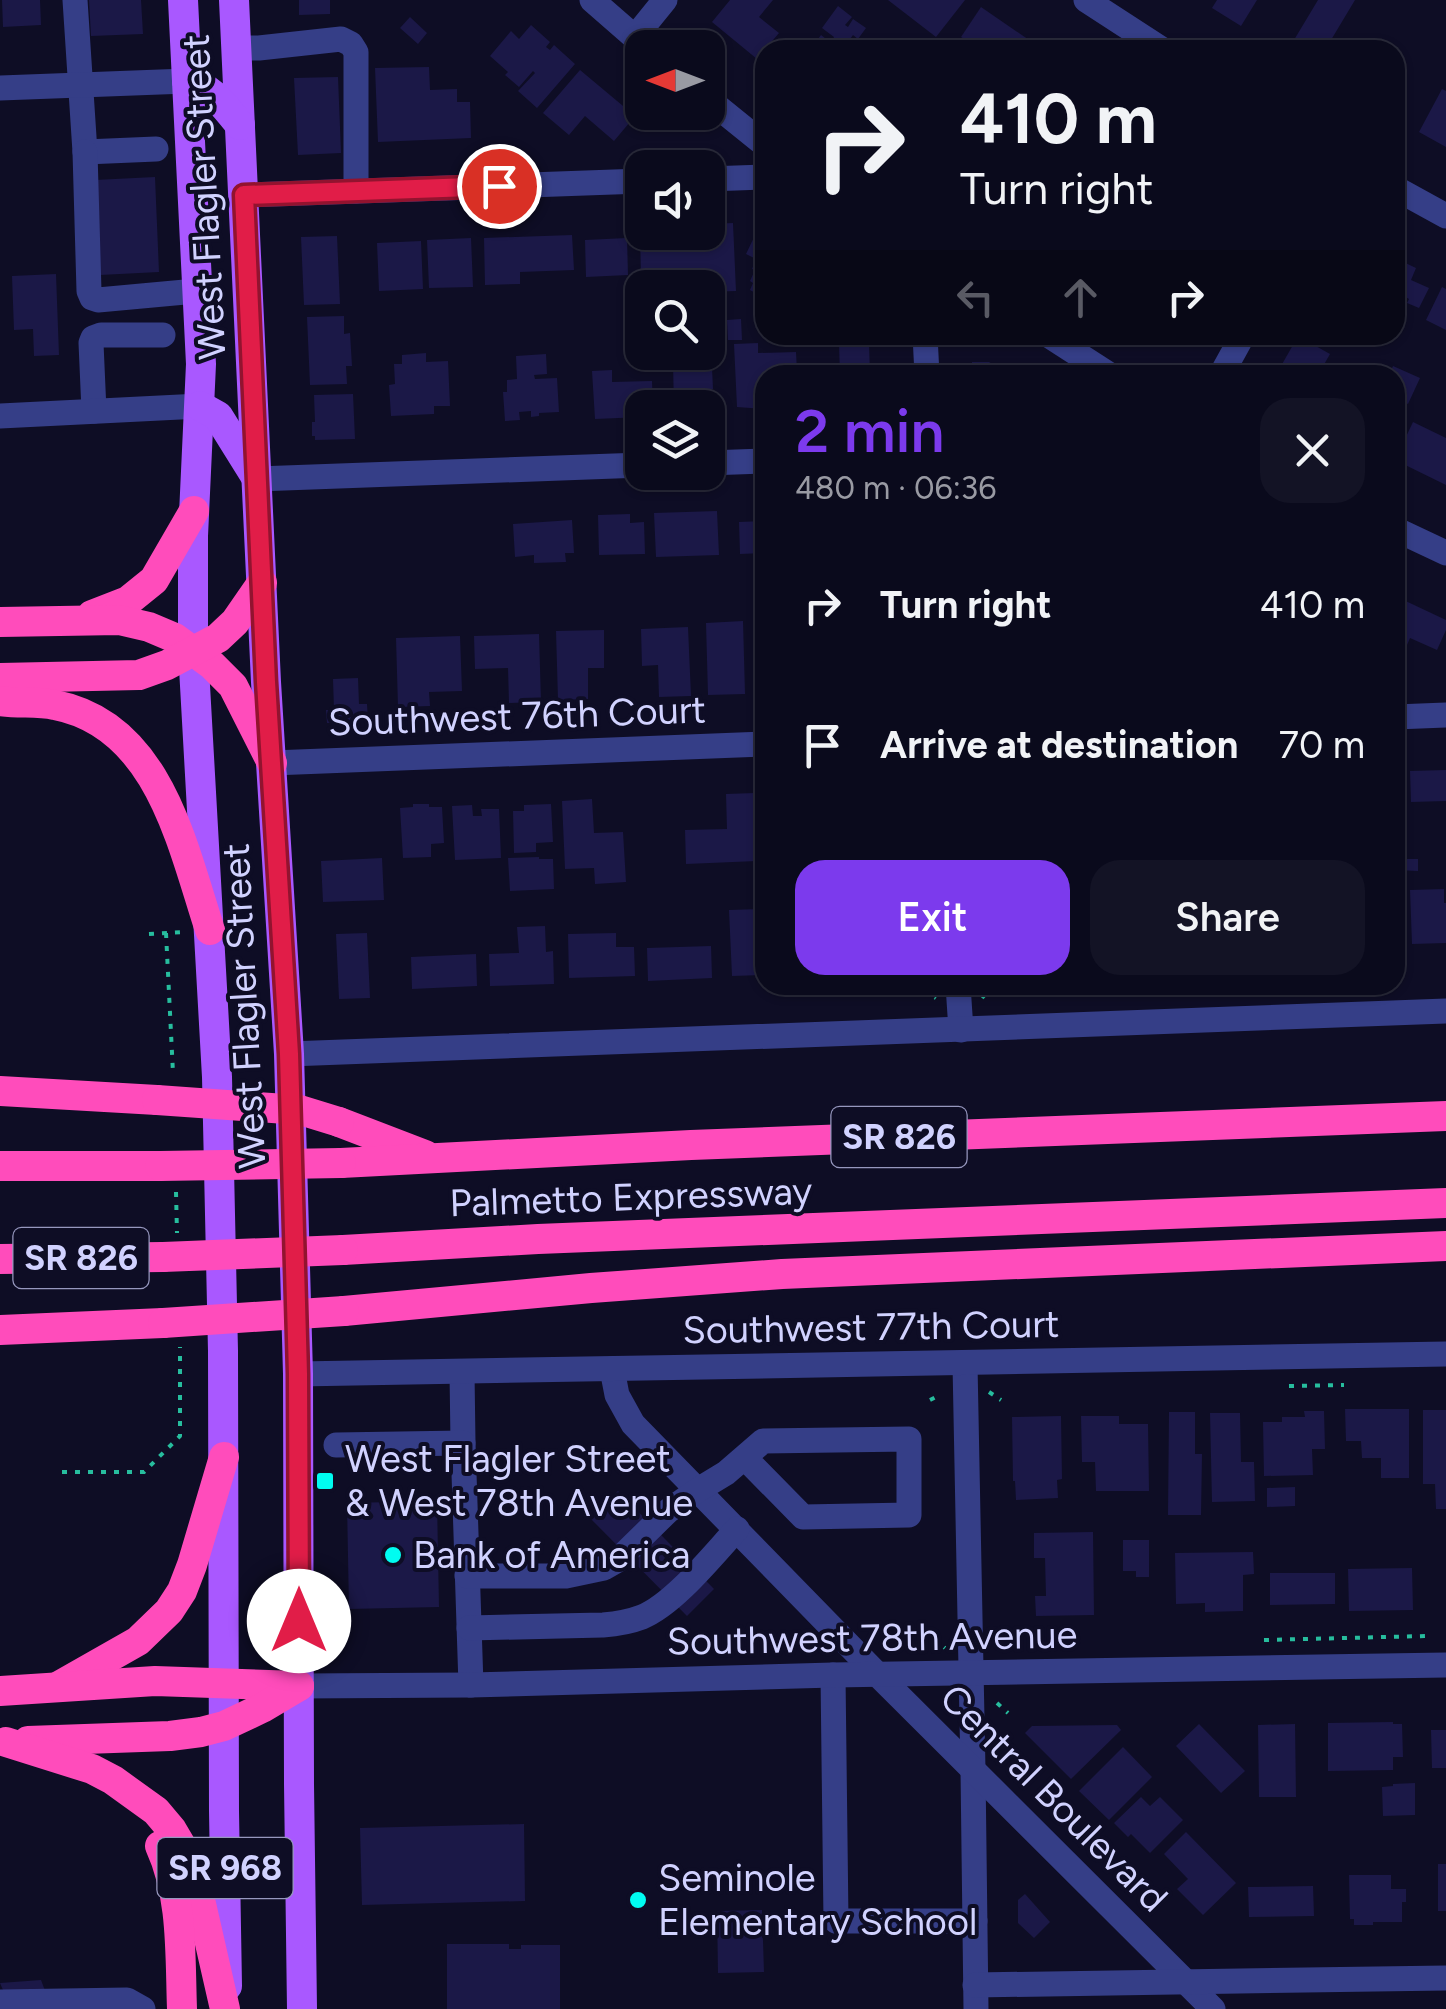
<!DOCTYPE html>
<html lang="en">
<head>
<meta charset="utf-8">
<style>
  body { margin:0; font-family:Figtree,sans-serif; background:#131325; color:#f1f3f6; height:100vh; display:flex; flex-direction:column; font-size:38px; white-space:nowrap }
  * { box-sizing:border-box; margin:0 }
  p { font-size:32px; color:#999aa3 }
  .icon { flex:none; width:55px; height:55px; fill:none; stroke:currentColor; stroke-width:2; stroke-linecap:round; stroke-linejoin:round }
  .map { position:relative; flex:1; overflow:hidden }
  .details { position:absolute; left:755px; top:365px; width:650px; height:630px; display:flex; flex-direction:column; background:#0a0a1c; border-radius:30px; box-shadow:0 2px 8px #0004,0 0 0 2px #2a2b3b }
  .details>* { flex:none }
  .top-card { position:absolute; left:755px; top:40px; width:650px; height:305px; border-radius:30px; box-shadow:0 2px 8px #0004,0 0 0 2px #2a2b3b; background:#0a0a1c; color:#f1f3f6; overflow:hidden }
  .needle { width:65px; rotate:270deg }
  .tools { position:absolute; left:625px; top:30px; display:grid; gap:20px }
  .tools a { display:grid; place-items:center; width:100px; height:100px; border-radius:20px; background:#0a0a1c; box-shadow:0 2px 8px #0004,0 0 0 2px #2a2b3b; font-size:50px }
  .pin { position:absolute; display:grid; place-items:center; width:85px; height:85px; color:#fff; margin:-42px; border:5px solid #fff; border-radius:50%; box-shadow:0 2px 10px #0007 }
  .me { position:absolute; width:110px; margin:-55px; rotate:0deg; stroke-linejoin:round; filter:drop-shadow(0 0 8px #0008) }
  .turn { display:flex; align-items:center; gap:35px; height:210px; padding:0 40px; font-size:45px }
  .turn .icon { width:130px; height:130px; stroke-width:2.5 }
  .turn b { display:block; font-size:70px; line-height:85px }
  .lanes { display:flex; align-items:center; height:95px; padding:0 40px; background:#0003; justify-content:center; gap:50px; direction:ltr }
  .lanes .off { opacity:.35 }
  .round { display:grid; place-items:center; flex:none; width:105px; height:105px; border-radius:30px; background:#131325 }
  .summary { display:flex; align-items:center; justify-content:space-between; height:170px; padding:0 40px }
  h1 { font-size:60px; font-weight:600; line-height:75px; color:#7c3aed }
  .button { display:flex; gap:20px; margin-top:auto; padding:20px 40px }
  .button a { flex:1; height:115px; border-radius:30px; background:#7c3aed; color:#fff; font-size:40px; font-weight:600; line-height:115px; text-align:center }
  .button a+a { background:#131325; color:#f1f3f6 }
  ul { padding:0; list-style:none }
  li { display:flex; align-items:center; gap:30px; height:140px; padding:0 40px }
  li div { flex:1 }
  li b { display:block; font-size:38px }
  li em { font-style:normal }
  .map>svg:first-child { display:block }
</style>
</head>
<body>
<div class="map">
<svg width="1446" height="2009" viewBox="0 0 1446 2009">
  <rect width="100%" height="100%" fill="#0e0d25"/>
  <g fill="#1b1847">
    <path d="M2,0H40L41,25L3,27Z"/>
    <path d="M89,0H141L143,34L91,36Z"/>
    <path d="M299,0H330V14L299,15Z"/>
    <path d="M730,0H773L759,17L779,33L757,59L712,22Z"/>
    <path d="M888,0H965L936,37Z"/>
    <path d="M1217,0H1257L1241,26L1212,8Z"/>
    <path d="M1318,0H1355L1325,50H1288Z"/>
    <path d="M838,6L852,17L845,25L848,27L853,19L866,28L858,39L853,35L842,50H810L821,35L831,43L834,37L822,28Z"/>
    <path d="M981,7L1032,42L1027,50H981L961,37Z"/>
    <path d="M410,17L427,33L418,44L400,28Z"/>
    <path d="M531,25L550,42L546,47L550,50L554,45L575,64L537,108L518,91L535,73L533,71L519,87L505,75L508,72L490,56L511,31L519,39Z"/>
    <path d="M429,67L430,90L457,89V102H470L471,138L378,142L375,68Z"/>
    <path d="M580,70L635,116L614,141L585,116L569,135L543,113Z"/>
    <path d="M338,77L341,153L298,155L294,78Z"/>
    <path d="M1442,89L1446,91V147L1419,132Z"/>
    <path d="M155,177L159,272L100,275L95,180Z"/>
    <path d="M733,223L736,291L708,292V288H692L691,276L641,278L640,232H708V224Z"/>
    <path d="M758,229L765,232V289L762,288L759,295L750,290L753,283L750,281L755,270L752,269L756,259L746,254Z"/>
    <path d="M572,235L574,270L520,272V284L485,285L484,238Z"/>
    <path d="M337,236L340,304L304,305L301,237Z"/>
    <path d="M471,238L473,287L429,288L427,240Z"/>
    <path d="M627,238L628,275L586,277L585,240Z"/>
    <path d="M421,241L423,289L379,291L377,243Z"/>
    <path d="M1395,258L1416,268L1411,280L1429,288L1419,308L1407,303L1409,299L1404,296L1395,316Z"/>
    <path d="M56,274L59,355L34,356L33,329L14,330L12,276Z"/>
    <path d="M1442,287L1446,289V330L1426,320Z"/>
    <path d="M344,316V334L350,333L352,366H346L347,384L310,385L307,317Z"/>
    <path d="M741,319L742,340H728L727,320Z"/>
    <path d="M1298,336L1330,354L1318,375H1276Z"/>
    <path d="M869,342L870,375H840L839,344Z"/>
    <path d="M758,343V353L796,352L797,371L792,372V375H765V409L737,407L734,344Z"/>
    <path d="M708,346H711L713,389L706,390V408H674L673,363H678V352H708Z"/>
    <path d="M426,353V362L448,361L450,406H434V414L391,416L389,385L395,384L394,364H402V355Z"/>
    <path d="M546,354L547,374L534,375L535,379L557,378L559,412L539,413V416L531,417V411L519,412L520,420L505,421L503,392H507V380L517,379L516,356Z"/>
    <path d="M972,362H989L1009,375H972Z"/>
    <path d="M1393,366L1420,378L1408,404L1395,398V375H1389Z"/>
    <path d="M612,370V382L652,381L653,408H642V417L595,419L592,371Z"/>
    <path d="M353,394L355,439L315,440V436H312V422H315L314,395Z"/>
    <path d="M1413,422L1446,438V485L1395,460Z"/>
    <path d="M717,511L719,555L656,557L654,513Z"/>
    <path d="M630,514V523L644,522L645,554L599,555L598,515Z"/>
    <path d="M572,520L574,553H565L566,562L534,563V555L515,557L513,524Z"/>
    <path d="M765,521V553L740,554L739,522Z"/>
    <path d="M1395,596L1446,620V630L1437,650L1410,638L1404,652L1395,648Z"/>
    <path d="M759,620H765V693H761Z"/>
    <path d="M743,621L745,694L708,695L706,623Z"/>
    <path d="M688,627L691,696L659,697L658,665L642,666L641,629Z"/>
    <path d="M604,630V668H588V699L558,700L556,631Z"/>
    <path d="M539,634L541,702L509,703L508,668L475,669L474,636Z"/>
    <path d="M460,636L462,691L429,692L430,706L398,707L396,638Z"/>
    <path d="M358,678L359,704H367L368,721L327,723L326,710H334L333,679Z"/>
    <path d="M1446,770V801L1411,802L1410,771Z"/>
    <path d="M755,793L757,861L686,864L685,830L727,829L726,794Z"/>
    <path d="M592,799L594,833L623,832L626,882L595,884L594,868L565,869L562,801Z"/>
    <path d="M413,804H429V807H442L444,843L431,844V857L403,858L400,808L413,807Z"/>
    <path d="M551,804L553,842L536,843V852L514,853L513,811H524V805Z"/>
    <path d="M472,805L473,816H482L481,809H499L501,858L455,860L452,806Z"/>
    <path d="M539,857V859H553L554,889L510,891L508,858Z"/>
    <path d="M382,858L384,900L323,902L321,861Z"/>
    <path d="M1397,859H1418V871L1397,870Z"/>
    <path d="M1444,889V903H1446V943L1412,944L1410,890Z"/>
    <path d="M761,909L763,975L732,976L729,910Z"/>
    <path d="M545,926L546,952L553,951L554,984L490,986L489,954L519,953L517,927Z"/>
    <path d="M367,933L370,998L339,999L336,934Z"/>
    <path d="M616,933V947H634L635,976L569,978L568,934Z"/>
    <path d="M711,946L712,978L648,981L647,948Z"/>
    <path d="M476,954L477,986L412,989L411,957Z"/>
    <path d="M1345,1409H1409V1478H1381V1458H1362L1361,1441H1346Z"/>
    <path d="M1423,1410H1446V1509H1436L1435,1484H1423Z"/>
    <path d="M1304,1411H1324L1325,1449H1312L1313,1475L1264,1476L1263,1422H1282V1417H1305Z"/>
    <path d="M1169,1412H1195V1454H1202L1201,1515H1168Z"/>
    <path d="M1210,1413H1240L1241,1462H1254L1255,1501L1212,1502Z"/>
    <path d="M1061,1416L1062,1479L1057,1480L1058,1498L1016,1500L1015,1481H1013L1012,1417Z"/>
    <path d="M1081,1416H1119V1424H1148L1149,1491H1096L1095,1462H1082Z"/>
    <path d="M1295,1487V1506L1267,1507V1488Z"/>
    <path d="M618,1491L714,1589L687,1616L590,1518Z"/>
    <path d="M437,1501L439,1607L349,1609L347,1503Z"/>
    <path d="M1093,1532L1094,1615L1036,1616L1035,1596H1046L1045,1558H1034V1533Z"/>
    <path d="M1123,1540H1149V1577H1136V1571H1123Z"/>
    <path d="M1253,1552L1254,1574L1243,1575V1611L1205,1612V1603L1176,1604L1175,1553Z"/>
    <path d="M1412,1568L1413,1610L1349,1611L1348,1569Z"/>
    <path d="M1270,1573H1335V1604L1270,1605Z"/>
    <path d="M1393,1722V1724H1402L1403,1757H1393V1770L1328,1771V1723Z"/>
    <path d="M1199,1724L1245,1771L1221,1793L1176,1746Z"/>
    <path d="M1295,1724L1296,1797H1259L1258,1725Z"/>
    <path d="M1117,1725L1121,1730L1071,1779L1025,1733L1032,1726Z"/>
    <path d="M1431,1730H1446V1768H1432Z"/>
    <path d="M1123,1747L1152,1777L1109,1820L1079,1791Z"/>
    <path d="M1415,1783V1815L1383,1816L1382,1787L1393,1786V1784Z"/>
    <path d="M1141,1797L1150,1806L1160,1797L1183,1820L1150,1853L1131,1834L1128,1837L1114,1823Z"/>
    <path d="M524,1824L525,1901L362,1905L360,1828Z"/>
    <path d="M1186,1832L1236,1883L1203,1915L1177,1889L1188,1879L1164,1854Z"/>
    <rect x="1438" y="1864" width="8" height="47"/>
    <path d="M1349,1875H1391V1889H1406V1902H1402V1922H1373V1925H1354V1919H1350Z"/>
    <path d="M1313,1886L1314,1916L1249,1917L1248,1887Z"/>
    <path d="M1025,1894L1050,1922L1034,1938L1018,1923V1900Z"/>
    <path d="M762,1910L764,1972L718,1973L717,1911Z"/>
    <path d="M447,1944H509V1949H521V1945H560V2009H447Z"/>
    <path d="M41,1980L52,2009H11L0,1983Z"/>
  </g>
  <g fill="none" stroke-linecap="round" stroke-linejoin="round">
    <g stroke="#27bd9e" stroke-width="4" stroke-dasharray="5 8" stroke-linecap="butt">
      <path d="M1184,372L1186,375"/>
      <path d="M166,933L173,1073"/>
      <path d="M149,934L185,932"/>
      <path d="M924,990L936,998"/>
      <path d="M982,998L991,988"/>
      <path d="M176,1192L177,1233"/>
      <path d="M1289,1386L1344,1385"/>
      <path d="M989,1392L1001,1400"/>
      <path d="M930,1400L940,1395"/>
      <path d="M62,1472H144L180,1436V1347"/>
      <path d="M934,1639L945,1648"/>
      <path d="M1264,1640L1426,1636"/>
      <path d="M997,1703L1008,1713"/>
    </g>
    <g stroke="#353e87" stroke-width="25">
      <path d="M75,0L85,152L156,149"/>
      <path d="M592,0L647,48"/>
      <path d="M1086,0L1163,50"/>
      <path d="M635,37L665,0"/>
      <path d="M237,48H259L341,39L351,44L356,52V191"/>
      <path d="M0,88L187,81"/>
      <path d="M708,99L765,145"/>
      <path d="M85,152L89,291L92,298L98,300L196,291"/>
      <path d="M708,179L765,177"/>
      <path d="M1395,188L1446,216"/>
      <path d="M244,195L642,181"/>
      <path d="M925,335L927,375"/>
      <path d="M1048,335L1110,375"/>
      <path d="M1221,375L1243,335"/>
      <path d="M94,411L91,343L93,338L101,335H163"/>
      <path d="M0,416L200,406"/>
      <path d="M708,463L765,461"/>
      <path d="M257,479L642,465"/>
      <path d="M1395,529L1446,553"/>
      <path d="M1395,717L1446,715"/>
      <path d="M272,763L765,744"/>
      <path d="M958,985L961,1030"/>
      <path d="M289,1054L1446,1011"/>
      <path d="M965,1364L973,1770L976,2009"/>
      <path d="M612,1369L617,1395L633,1424L877,1674L1213,2009"/>
      <path d="M462,1372L463,1443"/>
      <path d="M298,1374L1446,1354"/>
      <path d="M336,1445L463,1443L471,1685"/>
      <path d="M467,1576H566L604,1568L618,1560L668,1511L698,1490L726,1473L763,1441L909,1439V1515L803,1517L745,1458"/>
      <path d="M469,1628L603,1625C616,1624 629,1622 642,1617C674,1604 713,1555 737,1529"/>
      <path d="M833,1675L836,1921H975"/>
      <path d="M299,1686L471,1685L833,1675L1446,1665"/>
      <path d="M975,1985L1446,1978"/>
      <path d="M0,2002L127,2000L143,2009"/>
    </g>
    <g stroke="#a958ff" stroke-width="30">
      <path d="M183,0L201,364L193,536V650L217,1077L223,1351L224,1811L227,1986"/>
      <path d="M234,0L266,682L289,1054L298,1374L299,1784L302,2009"/>
      <path d="M187,81C214,89 223,105 240,125"/>
      <path d="M200,406L218,416L256,477"/>
    </g>
    <g stroke="#ff4cbb" stroke-width="30">
      <path d="M92,615L128,601L154,580L194,511"/>
      <path d="M0,622L119,620L149,627L175,638L212,665L233,686L272,763"/>
      <path d="M0,678L139,675L167,665L218,638L235,622L262,583"/>
      <path d="M0,701C18,704 37,701 55,705C159,725 182,845 210,930"/>
      <path d="M0,1091L157,1100"/>
      <path d="M339,1122L425,1155"/>
      <path d="M341,1163L691,1145L1446,1116"/>
      <path d="M0,1166H160"/>
      <path d="M343,1250L538,1239L1446,1203"/>
      <path d="M0,1259L163,1257"/>
      <path d="M344,1311L591,1288L782,1274L1446,1246"/>
      <path d="M0,1330L163,1323"/>
      <path d="M57,1687L138,1641L169,1611L182,1591L192,1565L224,1457"/>
      <path d="M0,1691L155,1681L299,1686"/>
      <path d="M28,1741L170,1736L201,1732L224,1726L262,1708L299,1686"/>
      <path d="M6,1742L92,1769L113,1780L156,1811L172,1830L182,1847L196,1882L225,2009"/>
      <path d="M160,1846C183,1896 180,1954 182,2009"/>
    </g>
    <g stroke="#ff4cbb" stroke-width="30">
      <path d="M157,1100L300,1110L339,1122"/>
      <path d="M160,1166L341,1163"/>
      <path d="M163,1257L343,1250"/>
      <path d="M163,1323L344,1311"/>
    </g>
  </g>
  <g fill="none" stroke-linecap="round" stroke-linejoin="round">
    <g stroke="#92132f" stroke-width="25">
      <path id="route" d="M299,1621L298,1374L289,1054L266,682L244,195L499,186"/>
    </g>
    <use href="#route" stroke="#e11d48" stroke-width="18"/>
  </g>
  <g fill="#00fcf1" stroke="#0e0d25" stroke-width="4">
    <rect x="315" y="1471" width="20" height="20" rx="5"/>
    <circle cx="393" cy="1555" r="10"/>
    <circle cx="638" cy="1900" r="10"/>
  </g>
  <g text-anchor="middle" stroke-width="8" stroke-linejoin="round" paint-order="stroke">
    <g fill="#0e0d25" stroke="#9697be" stroke-width="2.5">
      <rect x="831.5" y="1107" width="135" height="60" rx="8"/>
      <rect x="13.5" y="1228" width="135" height="60" rx="8"/>
      <rect x="157.5" y="1838" width="135" height="60" rx="8"/>
    </g>
    <g font-size="35" font-weight="bold" fill="#d1d2ff">
      <text x="899" y="1149">SR 826</text>
      <text x="81" y="1270">SR 826</text>
      <text x="225" y="1880">SR 968</text>
    </g>
    <g font-size="38" fill="#d1d2ff" stroke="#0e0d25">
      <text transform="translate(204 197) rotate(-93)" y="13">West Flagler Street</text>
      <text transform="translate(517 716) rotate(-2)" y="13">Southwest 76th Court</text>
      <text transform="translate(244 1006) rotate(-93)" y="13">West Flagler Street</text>
      <text transform="translate(631 1197) rotate(-2)" y="13">Palmetto Expressway</text>
      <text transform="translate(871 1327) rotate(-1)" y="13">Southwest 77th Court</text>
      <text transform="translate(872 1638) rotate(-1)" y="13">Southwest 78th Avenue</text>
      <text transform="translate(1054 1798) rotate(45)" y="13">Central Boulevard</text>
    </g>
    <g font-size="38" fill="#d1d2ff" stroke="#0e0d25" text-anchor="start">
      <text x="345" y="1472">West Flagler Street<tspan x="345" dy="44">&amp; West 78th Avenue</tspan></text>
      <text x="413" y="1568">Bank of America</text>
      <text x="658" y="1891">Seminole<tspan x="658" dy="44">Elementary School</tspan></text>
    </g>
  </g>
</svg>
<div class="tools">
<a><svg class="needle" viewBox="-14 -14 28 28"><path d="M0-13l5 13h-10z" fill="#e53935"/><path d="M0 13l5-13h-10z" fill="#999aa3"/></svg></a>
<a><svg class="icon" aria-label="sound" viewBox="0 0 24 24"><path d="M4 9h4l5-4v14l-5-4H4zM17 9q2 3 0 6"/></svg></a>
<a><svg class="icon" aria-label="search" viewBox="0 0 24 24"><circle cx="10" cy="10" r="6"/><path d="M15 15l6 6"/></svg></a>
<a><svg class="icon" aria-label="layers" viewBox="0 0 24 24"><path d="M12 4l9 5-9 5-9-5zM3 14l9 5 9-5"/></svg></a>
</div>
<div class="pin" style="left:499px;top:186px;background:#d93025"><svg class="icon" aria-label="arrive" viewBox="0 0 24 24"><path d="M6 21V4h12l-3 4 3 4H6"/></svg></div>
<svg class="me" style="left:299px;top:1621px" viewBox="-20 -20 40 40"><circle r="19" fill="#fff"/><path d="M0-13L10 11 0 6-10 11z" fill="#e11d48"/></svg>
<div class="top-card">
<div class="turn"><svg class="icon" aria-label="right" viewBox="0 0 24 24"><path d="M7 20v-9h11M14 6l5 5-5 5"/></svg><div><b>410 m</b>Turn right</div></div>
<div class="lanes"><svg class="icon off" aria-label="left" viewBox="0 0 24 24"><path d="M17 20v-9H6M10 6l-5 5 5 5"/></svg><svg class="icon off" aria-label="ahead" viewBox="0 0 24 24"><path d="M12 20V5M6 11l6-6 6 6"/></svg><svg class="icon" aria-label="right" viewBox="0 0 24 24"><path d="M7 20v-9h11M14 6l5 5-5 5"/></svg></div>
</div>
<section class="details">
<div class="summary"><div><h1>2 min</h1><p>480 m · 06:36</p></div><a class="round"><svg class="icon" aria-label="close" viewBox="0 0 24 24"><path d="M6 6l12 12M18 6L6 18"/></svg></a></div>
<ul>
<li><svg class="icon" aria-label="right" viewBox="0 0 24 24"><path d="M7 20v-9h11M14 6l5 5-5 5"/></svg><div><b>Turn right</b></div><em>410 m</em></li>
<li><svg class="icon" aria-label="arrive" viewBox="0 0 24 24"><path d="M6 21V4h12l-3 4 3 4H6"/></svg><div><b>Arrive at destination</b></div><em>70 m</em></li>
</ul>
<div class="button"><a>Exit</a><a>Share</a></div>
</section>
</div>
</body>
</html>
